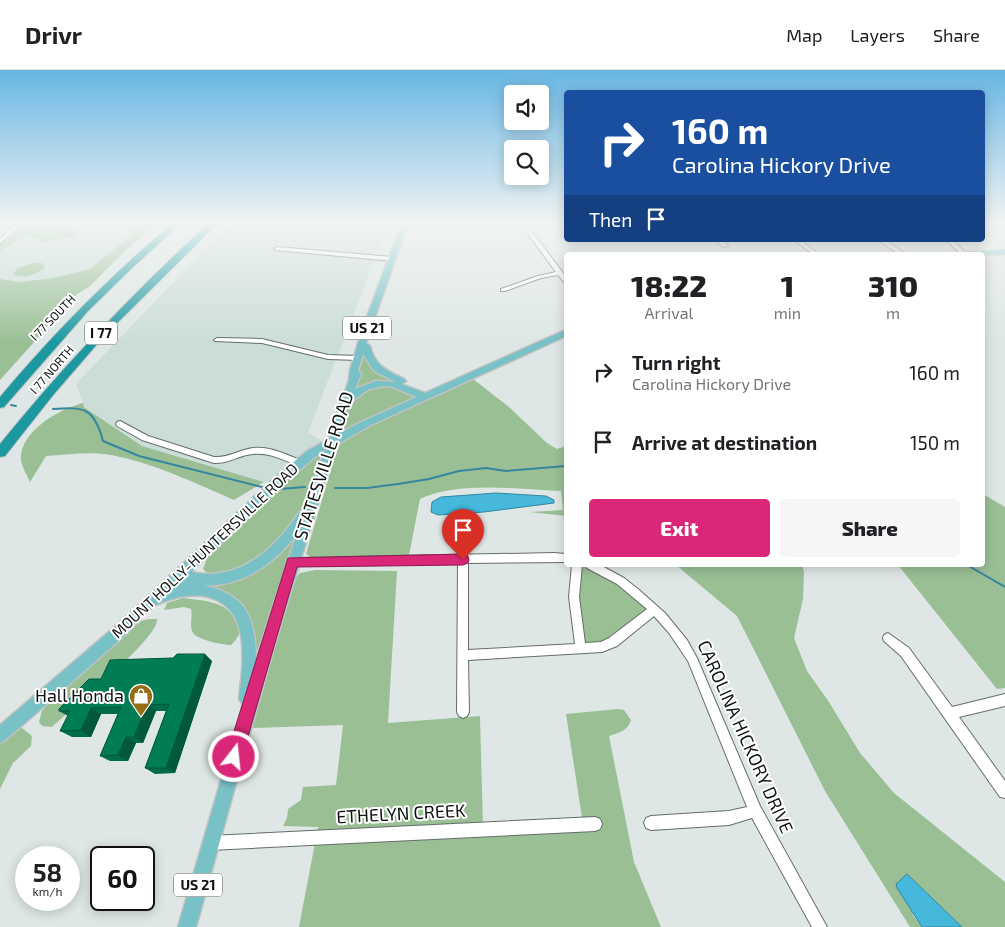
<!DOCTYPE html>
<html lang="en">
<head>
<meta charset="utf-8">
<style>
  body { margin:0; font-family:"Exo 2",sans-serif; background:#f6f6f6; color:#202124; height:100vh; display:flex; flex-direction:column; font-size:19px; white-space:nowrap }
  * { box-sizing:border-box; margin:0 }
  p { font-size:16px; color:#757577 }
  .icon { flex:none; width:28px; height:28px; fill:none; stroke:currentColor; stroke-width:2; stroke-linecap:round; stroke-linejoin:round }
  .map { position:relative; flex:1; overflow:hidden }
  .drawer { position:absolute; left:564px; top:182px; width:421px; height:315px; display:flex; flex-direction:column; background:#fff; border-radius:5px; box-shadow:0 2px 12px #0003 }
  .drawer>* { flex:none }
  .banner { position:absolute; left:564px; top:20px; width:421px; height:152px; border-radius:5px; box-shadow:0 2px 12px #0003; background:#1a4fa0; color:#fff; overflow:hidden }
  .fabs { position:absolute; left:504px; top:15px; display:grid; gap:10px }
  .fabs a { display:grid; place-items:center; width:45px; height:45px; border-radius:5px; background:#fff; box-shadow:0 2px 12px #0003; font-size:25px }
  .speed { position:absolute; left:15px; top:776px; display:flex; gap:10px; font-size:25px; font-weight:700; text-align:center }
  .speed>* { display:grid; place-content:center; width:65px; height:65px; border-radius:50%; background:#fff; box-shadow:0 2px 12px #0003; line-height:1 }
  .speed small { font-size:12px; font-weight:400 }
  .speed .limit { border:2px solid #111; border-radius:8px; background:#fff; color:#111 }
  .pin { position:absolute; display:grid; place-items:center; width:42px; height:42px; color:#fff; margin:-51px -21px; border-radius:50% 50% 50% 0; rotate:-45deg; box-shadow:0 0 5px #0007 }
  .pin .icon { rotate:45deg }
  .me { position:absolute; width:55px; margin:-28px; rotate:16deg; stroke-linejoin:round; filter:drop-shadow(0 0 4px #0008) }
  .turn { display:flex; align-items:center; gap:18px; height:105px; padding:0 25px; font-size:22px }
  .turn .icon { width:65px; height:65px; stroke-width:2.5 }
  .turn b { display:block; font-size:35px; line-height:42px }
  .then { display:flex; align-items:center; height:48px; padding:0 25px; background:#0003; gap:10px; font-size:19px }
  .eta { display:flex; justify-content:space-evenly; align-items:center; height:85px; text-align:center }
  .eta b { font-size:30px; font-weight:800; line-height:35px }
  .primary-button { display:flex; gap:10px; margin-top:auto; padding:10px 25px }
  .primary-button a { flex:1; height:58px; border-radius:5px; background:#db2777; color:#fff; font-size:20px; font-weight:800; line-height:58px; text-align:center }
  .primary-button a+a { background:#f6f6f6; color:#202124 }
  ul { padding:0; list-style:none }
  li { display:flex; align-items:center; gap:15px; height:70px; padding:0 25px }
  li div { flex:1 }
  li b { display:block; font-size:19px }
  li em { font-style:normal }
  header { display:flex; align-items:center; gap:30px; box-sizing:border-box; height:70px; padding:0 25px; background:#fff; border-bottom:1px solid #e0e0e0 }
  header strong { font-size:24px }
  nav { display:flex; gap:28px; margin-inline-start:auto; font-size:18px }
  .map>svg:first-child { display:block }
</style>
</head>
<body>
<header>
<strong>Drivr</strong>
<nav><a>Map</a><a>Layers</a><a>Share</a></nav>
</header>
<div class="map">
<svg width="1005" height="857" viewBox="0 0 1005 857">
  <rect width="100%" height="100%" fill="#dee7e5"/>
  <g fill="#cbddd9">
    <path d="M59,153H147L90,199L54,208L20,212L0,209V175L18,161Z"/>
    <path d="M230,153H389L308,362L327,374L275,414L264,412L142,376L84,336L76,314Z"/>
  </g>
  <g fill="#9abf95">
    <path d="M59,153H71L75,166L42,173L39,168L26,166L0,181V175L18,161Z"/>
    <path d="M128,153H159L127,179L90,216L59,236L44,261L0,310V209L20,212L54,208L90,199L129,167L132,162Z"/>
    <path d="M33,193H42L45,196L44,198C36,205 23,209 13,204L18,198Z"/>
    <path d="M365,282C368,304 395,309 412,318L392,312L352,324Z"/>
    <path d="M473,309L509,337L547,373L557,379L566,376V446L530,442L563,440L561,421C521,419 455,411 420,429L409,485L311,487L306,484L335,386L343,367Z"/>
    <path d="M390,315L418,326L343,360L351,330L370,317Z"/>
    <path d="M83,333L84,337L142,376L264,412L234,430C195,413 154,393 111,385C90,381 67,385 46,386L30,412C27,405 22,397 21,390C19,362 59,339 83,333Z"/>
    <path d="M322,383L319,392L321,398C313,415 307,435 297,451C284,470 225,524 203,499L207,488L290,405L316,386Z"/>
    <path d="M983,424L1005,437V618L997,619L898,495H982Z"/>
    <path d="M301,452L251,613L244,544L184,511L238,507Z"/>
    <path d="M577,495H590L653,540L613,572L581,579Z"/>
    <path d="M676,495H802L804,502L803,529L794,568L807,601L829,632L860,683L894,723L1005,812V857H962L907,804L913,845L922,857H910L825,721L737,546Z"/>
    <path d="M315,500L397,501L388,653L480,646L483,759L583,754L566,644L618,639L624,640L631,650C628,661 618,663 609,666L634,792L661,857H299L318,757L283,756L287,748L288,739L301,730L303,717L336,715L343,655L252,658L295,509L300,503Z"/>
    <path d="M183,528C204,531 226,530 237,552C242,562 239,567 231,575C223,575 198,570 193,563C189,557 193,546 191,539L184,537L164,540L167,533Z"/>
    <path d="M149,549H157C160,567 69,641 52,657L42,656L39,652L42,641L48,632L141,551Z"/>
    <path d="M22,658L32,666L31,676L13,693L0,719V673L16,659Z"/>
  </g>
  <g fill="#45b8dc" stroke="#35869f">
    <path d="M496,423L546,426L554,430V433L484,442L438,445L431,442L432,432L441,427Z"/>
    <path d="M907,804L962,857H922L897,818L896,814Z"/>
  </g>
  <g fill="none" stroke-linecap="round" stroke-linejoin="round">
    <g stroke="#35869f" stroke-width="2">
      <path d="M11,335L16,336"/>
      <path d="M53,339C84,337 94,337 103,371L139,386L262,417"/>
      <path d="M335,418H367L398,414L429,409L459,401L486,398L506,401L566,396"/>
      <path d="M280,419L305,417"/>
      <path d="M967,495L1005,517"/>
    </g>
    <g stroke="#656d6b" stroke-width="2">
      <g id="minor">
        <path d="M42,153H57L15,160L0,174V169L16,154H20L19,157Z"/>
        <path d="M528,158L530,159L566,207V213L564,212L558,205L541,208L505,221H501V219L538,206L556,202L525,160Z"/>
        <path d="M716,170H722L728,176L723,177Z"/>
        <path d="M794,170H800L820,185H814Z"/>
        <path d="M878,170H885L907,185H900Z"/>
        <path d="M946,170H952L968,185H962Z"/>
        <path d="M277,177L393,187L396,189L393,191L275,180L274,179Z"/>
        <path d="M217,268L262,269L328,285L358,286L361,288L358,290L328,289L262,273L215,271L214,270Z"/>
        <path d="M120,351L148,366L214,387C228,388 239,380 253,378C270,376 287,385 303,391L304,393L300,396C285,391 270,382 253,384C239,385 228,394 214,393L142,370L117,356L116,354L117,352Z"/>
        <path d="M554,483L566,484V492L468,493V580L575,574L569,527L572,495H582L579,527L585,573L601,572L609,568L647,539L617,514L587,498L585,495H600L624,508L638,519L665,543L687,570L697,588L760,736L827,857H812L752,748L729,755L651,760L646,758L644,753L646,748L651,746L729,741L747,737L688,591L669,563L654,546L617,576L602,582L468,590L469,642L467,646L463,648L459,646L457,642L458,493L292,496L289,495L287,492L289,489L292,488Z"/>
        <path d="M888,563L909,578L952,637L1005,624V636L959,647L1005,711V728L1000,727L901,586L884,571L883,568L884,565Z"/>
        <path d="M595,747L600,749L602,754L600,759L595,761L210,780L205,778L203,773L205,768L210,766Z"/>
      </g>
    </g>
    <g stroke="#c1c2c1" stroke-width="3">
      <g id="major">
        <path d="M402,153H408L366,273L370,276C375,296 387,301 404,309L406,311L401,314L425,323L563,261H566V266L369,356L315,387L279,417L191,502C238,512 275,480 299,442L304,441L322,388L327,384L331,385L332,388L275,573L196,857H178L243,635L239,629C243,594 252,538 208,527C191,523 172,528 156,535C146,540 132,559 123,567C84,601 45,636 5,670L0,673V655L117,555L271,411L307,381L361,352L417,327L393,317L385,316L369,319L351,332L342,358H334L333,356L349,310L350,300L362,260ZM363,284L374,301L396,312L376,311L355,319L361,304L358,300ZM297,464L261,573L256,589C255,547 247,525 203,515C241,518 275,493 297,464Z"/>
        <path d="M1005,180V184L960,185L963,183Z"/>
      </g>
    </g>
    <g stroke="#c1c2c1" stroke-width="2">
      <g id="highway">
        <path d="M173,153H182L133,197L88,241L4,337L0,338V327C53,264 110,206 173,153Z"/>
        <path d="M209,153H218L105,265L54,324L5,386L0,387V374C64,295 134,222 209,153Z"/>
      </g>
    </g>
    <use href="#minor" fill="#fff" fill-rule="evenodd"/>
    <use href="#major" fill="#77c1c7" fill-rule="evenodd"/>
    <use href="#highway" fill="#1c98a1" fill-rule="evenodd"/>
    <g stroke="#c1c2c1" stroke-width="11" stroke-linecap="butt">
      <path id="major-bridge" d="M327,388L338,356"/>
    </g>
    <use href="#major-bridge" stroke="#77c1c7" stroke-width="9"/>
  </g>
  <path fill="#016c49" d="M212,591L175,703L155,704L145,698L166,641H156L143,673H136L128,691H110L100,686L118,644H101L91,667H72L60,661L68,646L59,641L101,609Z"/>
  <g fill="#01583c">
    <path d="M205,584L212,591L175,703L166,698Z"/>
    <path d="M147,635L156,641L143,673L134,667Z"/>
    <path d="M91,638L101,644L91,667L81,660Z"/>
    <path d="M126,667L136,673L128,691L118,685Z"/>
  </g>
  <path fill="#017d55" stroke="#01583c" d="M177,584H205L166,698H145L169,634L147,635L134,667H126L118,685L100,686L121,637L91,638L81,660L60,661L70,641H59V639L89,609H101L110,590L173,588Z"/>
  <linearGradient id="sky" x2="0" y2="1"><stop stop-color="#67b6e3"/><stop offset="0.56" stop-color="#f0f4f3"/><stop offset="1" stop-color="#f0f4f3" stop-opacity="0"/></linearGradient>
  <rect width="1005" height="273" fill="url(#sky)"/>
  <path fill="#db2777" stroke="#8e194d" d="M463,484L468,486L469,490L468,493L463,495L297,497L242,687L240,693L234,695L229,693L226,687L288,488Z"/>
  <defs>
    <g id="shop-pin" transform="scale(1.25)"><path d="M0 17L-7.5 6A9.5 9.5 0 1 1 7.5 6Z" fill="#956d17" stroke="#fff"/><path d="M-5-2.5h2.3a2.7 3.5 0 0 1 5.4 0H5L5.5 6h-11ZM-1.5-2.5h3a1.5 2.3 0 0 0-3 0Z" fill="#fff"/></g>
  </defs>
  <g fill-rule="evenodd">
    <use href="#shop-pin" x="141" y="626"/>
  </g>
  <g text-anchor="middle" stroke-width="4" stroke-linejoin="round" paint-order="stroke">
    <g font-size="12" fill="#101312" stroke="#fff">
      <text transform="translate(53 248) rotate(-46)" y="4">I 77 SOUTH</text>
      <text transform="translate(52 300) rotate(-49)" y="4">I 77 NORTH</text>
    </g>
    <g fill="#fff" stroke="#585a59" stroke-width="1">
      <rect x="343" y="246.5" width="48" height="23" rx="4"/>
      <rect x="85" y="251.5" width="32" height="23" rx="4"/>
      <rect x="174" y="803.5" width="48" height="23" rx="4"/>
    </g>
    <g font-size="14" font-weight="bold" fill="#101312">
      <text x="367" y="263">US 21</text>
      <text x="101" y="268">I 77</text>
      <text x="198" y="820">US 21</text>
    </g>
    <g font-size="15" fill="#101312" stroke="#fff">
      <text transform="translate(205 481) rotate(-43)" y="5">MOUNT HOLLY-HUNTERSVILLE ROAD</text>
    </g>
    <g font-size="18" fill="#101312" stroke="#fff">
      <text transform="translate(324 396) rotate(-72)" y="6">STATESVILLE ROAD</text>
      <text transform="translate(745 667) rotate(66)" y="6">CAROLINA HICKORY DRIVE</text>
      <text transform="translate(401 744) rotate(-3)" y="6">ETHELYN CREEK</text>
    </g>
    <g font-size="18" fill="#101312" stroke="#fff" text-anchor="end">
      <text x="124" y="632">Hall Honda</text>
    </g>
  </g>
</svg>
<div class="fabs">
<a><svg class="icon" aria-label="sound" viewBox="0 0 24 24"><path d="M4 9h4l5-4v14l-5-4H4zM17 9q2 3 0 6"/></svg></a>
<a><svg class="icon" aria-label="search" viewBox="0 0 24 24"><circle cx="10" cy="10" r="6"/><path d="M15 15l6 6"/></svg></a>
</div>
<div class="speed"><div>58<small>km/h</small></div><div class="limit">60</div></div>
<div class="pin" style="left:463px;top:490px;background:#d93025"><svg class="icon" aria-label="arrive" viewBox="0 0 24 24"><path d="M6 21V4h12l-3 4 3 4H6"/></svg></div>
<svg class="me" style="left:234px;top:687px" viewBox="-20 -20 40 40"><circle r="17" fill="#db2777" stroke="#fff" stroke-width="3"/><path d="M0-11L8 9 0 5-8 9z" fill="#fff"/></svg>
<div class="banner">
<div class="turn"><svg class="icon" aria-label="right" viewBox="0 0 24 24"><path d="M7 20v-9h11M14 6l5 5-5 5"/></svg><div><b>160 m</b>Carolina Hickory Drive</div></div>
<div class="then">Then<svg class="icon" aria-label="arrive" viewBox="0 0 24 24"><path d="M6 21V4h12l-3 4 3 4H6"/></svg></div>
</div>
<section class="drawer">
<div class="eta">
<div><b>18:22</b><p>Arrival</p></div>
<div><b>1</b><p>min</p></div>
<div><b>310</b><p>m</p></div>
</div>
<ul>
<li><svg class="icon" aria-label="right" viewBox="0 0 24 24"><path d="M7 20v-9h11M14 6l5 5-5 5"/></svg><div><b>Turn right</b><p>Carolina Hickory Drive</p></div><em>160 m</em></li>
<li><svg class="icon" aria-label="arrive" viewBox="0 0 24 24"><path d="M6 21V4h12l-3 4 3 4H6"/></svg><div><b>Arrive at destination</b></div><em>150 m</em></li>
</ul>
<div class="primary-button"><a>Exit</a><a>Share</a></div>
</section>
</div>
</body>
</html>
